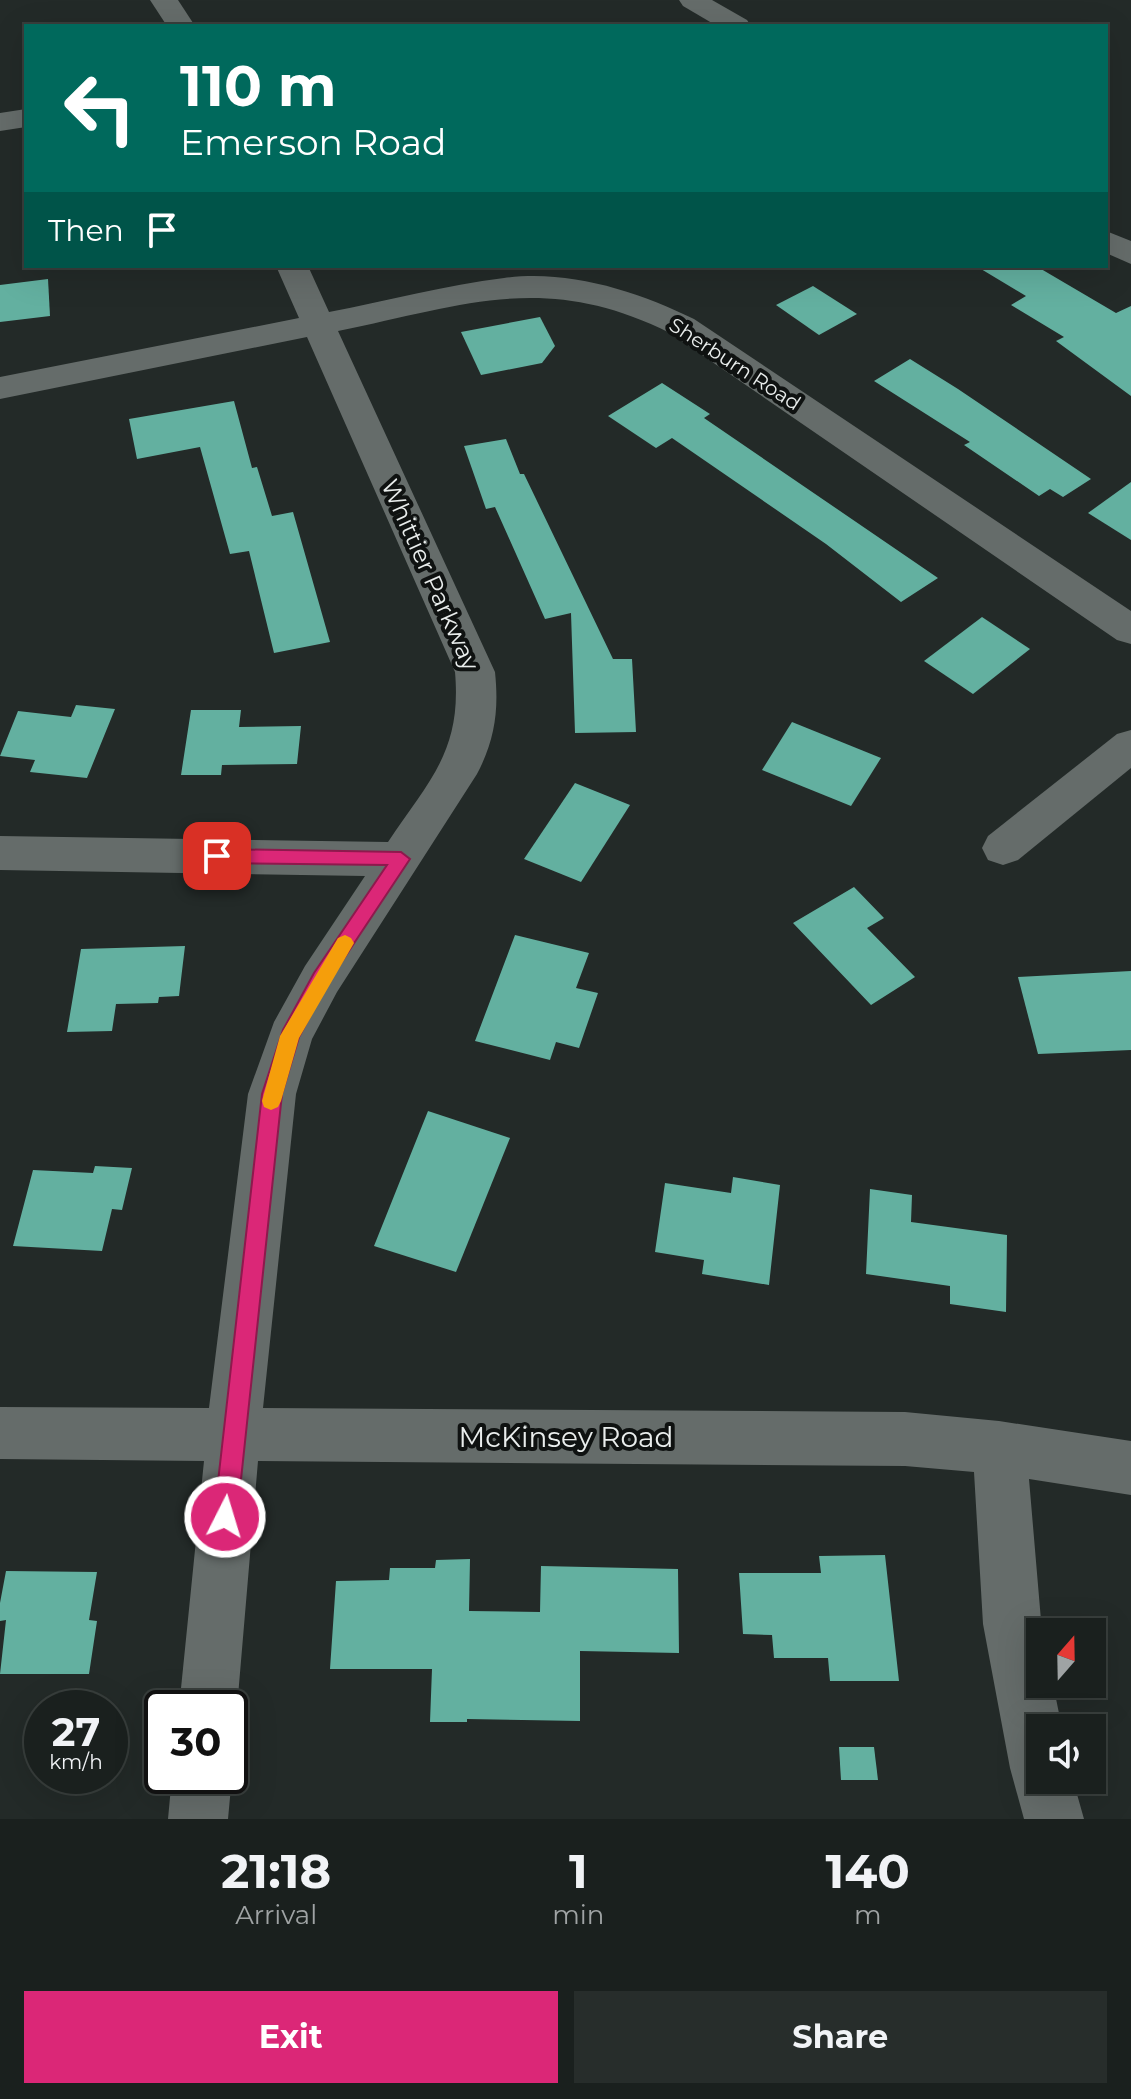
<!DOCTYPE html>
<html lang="en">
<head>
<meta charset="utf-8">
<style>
  body { margin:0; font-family:Montserrat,sans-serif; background:#272d2b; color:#f1f3f6; height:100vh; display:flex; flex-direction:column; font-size:30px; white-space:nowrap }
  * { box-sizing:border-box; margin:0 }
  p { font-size:26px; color:#9fa3a4 }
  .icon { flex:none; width:44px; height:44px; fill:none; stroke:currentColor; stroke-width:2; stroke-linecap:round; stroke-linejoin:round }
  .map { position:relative; height:1819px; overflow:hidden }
  .panel { display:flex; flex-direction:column; background:#1a201e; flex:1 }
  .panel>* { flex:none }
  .hud { position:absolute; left:24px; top:24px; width:1084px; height:244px; border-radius:0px; box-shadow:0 8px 32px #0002,0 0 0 2px #383e3c; background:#00695c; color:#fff; overflow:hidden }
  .needle { width:52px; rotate:20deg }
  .controls { position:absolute; left:1026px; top:1618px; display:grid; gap:16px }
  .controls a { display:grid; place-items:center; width:80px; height:80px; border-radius:0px; background:#1a201e; box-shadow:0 8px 32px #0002,0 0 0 2px #383e3c; font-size:40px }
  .speed { position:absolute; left:24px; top:1690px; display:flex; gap:16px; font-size:40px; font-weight:700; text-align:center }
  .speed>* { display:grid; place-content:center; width:104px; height:104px; border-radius:50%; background:#1a201e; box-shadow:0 8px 32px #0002,0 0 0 2px #383e3c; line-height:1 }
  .speed small { font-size:20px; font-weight:400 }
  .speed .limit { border:4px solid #111; border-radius:12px; background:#fff; color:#111 }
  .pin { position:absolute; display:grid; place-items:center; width:68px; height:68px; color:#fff; margin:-34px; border-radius:16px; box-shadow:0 4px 12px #0006 }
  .me { position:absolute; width:88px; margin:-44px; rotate:5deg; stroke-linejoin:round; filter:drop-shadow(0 0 6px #0008) }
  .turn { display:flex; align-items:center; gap:28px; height:168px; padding:0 24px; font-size:36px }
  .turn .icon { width:104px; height:104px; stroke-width:2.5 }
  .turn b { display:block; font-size:56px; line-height:68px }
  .then { display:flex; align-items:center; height:76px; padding:0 24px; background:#0003; gap:16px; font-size:30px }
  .eta { display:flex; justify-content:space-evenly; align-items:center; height:136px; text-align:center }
  .eta b { font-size:48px; font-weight:700; line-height:56px }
  .primary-button { display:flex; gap:16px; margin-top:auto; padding:16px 24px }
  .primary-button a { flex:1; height:92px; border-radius:0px; background:#db2777; color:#fff; font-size:32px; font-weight:700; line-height:92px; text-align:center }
  .primary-button a+a { background:#272d2b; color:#f1f3f6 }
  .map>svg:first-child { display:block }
</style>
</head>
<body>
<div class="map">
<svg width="1131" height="1819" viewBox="0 0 1131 1819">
  <rect width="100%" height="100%" fill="#232a28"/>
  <g fill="#63b0a0">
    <path d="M976,266H1036L1116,313L1131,306V396L1056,341L1064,337L1011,305L1026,296Z"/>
    <path d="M48,279L50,316L0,322V285Z"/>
    <path d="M813,286L857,314L819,335L776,305Z"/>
    <path d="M540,317L555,346L542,363L481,375L461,332Z"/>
    <path d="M910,359L958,389L1091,479L1063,497L1050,489L1039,496L964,445L970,442L874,381Z"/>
    <path d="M662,383L710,414L704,418L938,578L901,602L826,544L672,438L656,448L608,416Z"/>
    <path d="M234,401L252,468L257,467L272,516L293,512L330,642L274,653L249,551L230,554L200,447L137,459L129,419Z"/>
    <path d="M506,439L520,474H524L613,659H632L636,732L575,733L571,613L545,619L495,507L486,509L464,446Z"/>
    <path d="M1131,482V540L1088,513Z"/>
    <path d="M982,617L1030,649L973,694L924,661Z"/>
    <path d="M76,705L115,709L87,778L30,772L35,760L0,756L18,711L71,717Z"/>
    <path d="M191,710H241L239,727L301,726L297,764L222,765L221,775H181Z"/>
    <path d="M792,722L881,758L851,806L762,770Z"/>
    <path d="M575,783L630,805L581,882L524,859Z"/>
    <path d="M854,887L884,918L867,928L915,977L871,1005L793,923Z"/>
    <path d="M515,935L589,953L576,988L598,993L579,1048L556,1042L550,1060L475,1041Z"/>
    <path d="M185,946L179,996L159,997L158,1003L116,1004L112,1031L67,1032L81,949Z"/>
    <path d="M1131,971V1050L1038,1054L1018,977Z"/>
    <path d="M428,1111L510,1138L456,1272L374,1246Z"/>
    <path d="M95,1166L132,1168L122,1210L112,1209L102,1251L13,1246L33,1170L93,1173Z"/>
    <path d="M733,1177L780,1185L769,1285L702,1274L704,1260L655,1252L665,1183L731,1193Z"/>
    <path d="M870,1189L912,1195L911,1222L1007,1235L1006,1312L950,1304V1286L866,1274Z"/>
    <path d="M885,1555L899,1681H830L828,1658H774L772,1635L743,1634L739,1573H821L819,1556Z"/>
    <path d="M470,1559L469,1611L540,1612L541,1566L678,1569L679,1653L580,1651V1721L467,1719V1722H430L432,1669H330L336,1581L389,1580L390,1568H435L436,1560Z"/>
    <path d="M6,1571L97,1572L89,1620L97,1621L89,1674H0L6,1620L0,1621V1603Z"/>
    <path d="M839,1747H874L878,1780H841Z"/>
  </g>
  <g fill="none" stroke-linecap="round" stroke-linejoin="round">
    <g fill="#656c6a" fill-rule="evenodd">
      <path d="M150,0H178L195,26H167Z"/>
      <path d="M679,0H712L747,20L751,26H717L683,6Z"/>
      <path d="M26,109V127L0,131V113Z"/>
      <path d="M1106,231L1131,241V264L1106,253Z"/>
      <path d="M276,266H308L329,312C387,301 446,285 504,278C568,269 637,291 694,319L1131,611V644L1117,640L670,333C546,271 465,305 338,331L495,672C499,710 495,740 477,774L337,992L312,1039L296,1094L263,1408L905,1412L999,1421L1131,1441V1495L1029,1479L1042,1632L1040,1684H1053L1062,1728H1040V1780H1073L1084,1819H1024L1010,1768L983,1624L974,1472L905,1466L258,1461L237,1708L230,1726V1708H179L204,1461L0,1459V1407L209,1408L248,1094L274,1022L305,966L365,876L0,870V836L388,842C429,780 462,752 455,672L307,337L0,399V377L299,318Z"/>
      <path d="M1131,730V768L1018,860L1003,865L988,860L982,848L988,836L1117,734Z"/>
      <path d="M230,1771L232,1776L228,1819H168L172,1776H230Z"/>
    </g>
  </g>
  <path fill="#db2777" stroke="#8e194d" stroke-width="2" d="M217,849L401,852L410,859L327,984L299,1037L282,1094L237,1517L233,1525L225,1528L217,1525L214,1517L262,1094L283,1030L314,973L387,865L217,863L208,856Z"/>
  <path fill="#f59e0b" d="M345,935L351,938L354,943L299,1038L281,1101L278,1107L271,1110L264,1107L262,1101L280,1036L338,938Z"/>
  <g text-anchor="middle" stroke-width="8" stroke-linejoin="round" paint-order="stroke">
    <g font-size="20" fill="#e9edec" stroke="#0f1211">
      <text transform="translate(735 364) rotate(33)" y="7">Sherburn Road</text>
    </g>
    <g font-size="24" fill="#e9edec" stroke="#0f1211">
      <text transform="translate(430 575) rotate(66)" y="8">Whittier Parkway</text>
    </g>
    <g font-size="28" fill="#e9edec" stroke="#0f1211">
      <text x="566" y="1447">McKinsey Road</text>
    </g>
  </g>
</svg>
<div class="controls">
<a><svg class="needle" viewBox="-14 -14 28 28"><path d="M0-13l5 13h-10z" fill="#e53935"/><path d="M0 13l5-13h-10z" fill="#9fa3a4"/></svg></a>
<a><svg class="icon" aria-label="sound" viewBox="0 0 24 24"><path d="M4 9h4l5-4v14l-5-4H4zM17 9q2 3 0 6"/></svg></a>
</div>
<div class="speed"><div>27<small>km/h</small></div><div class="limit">30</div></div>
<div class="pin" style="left:217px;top:856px;background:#d93025"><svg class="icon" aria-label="arrive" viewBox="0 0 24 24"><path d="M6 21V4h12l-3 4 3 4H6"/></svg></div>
<svg class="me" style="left:225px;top:1517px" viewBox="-20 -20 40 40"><circle r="17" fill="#db2777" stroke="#fff" stroke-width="3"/><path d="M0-11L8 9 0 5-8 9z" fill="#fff"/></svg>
<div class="hud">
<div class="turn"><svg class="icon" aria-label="left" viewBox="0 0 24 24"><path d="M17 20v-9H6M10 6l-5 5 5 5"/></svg><div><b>110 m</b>Emerson Road</div></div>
<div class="then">Then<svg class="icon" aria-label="arrive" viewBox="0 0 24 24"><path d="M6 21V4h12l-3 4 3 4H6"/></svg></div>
</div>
</div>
<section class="panel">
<div class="eta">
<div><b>21:18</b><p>Arrival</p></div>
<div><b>1</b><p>min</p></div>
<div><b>140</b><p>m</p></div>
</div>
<div class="primary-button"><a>Exit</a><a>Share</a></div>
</section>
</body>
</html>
